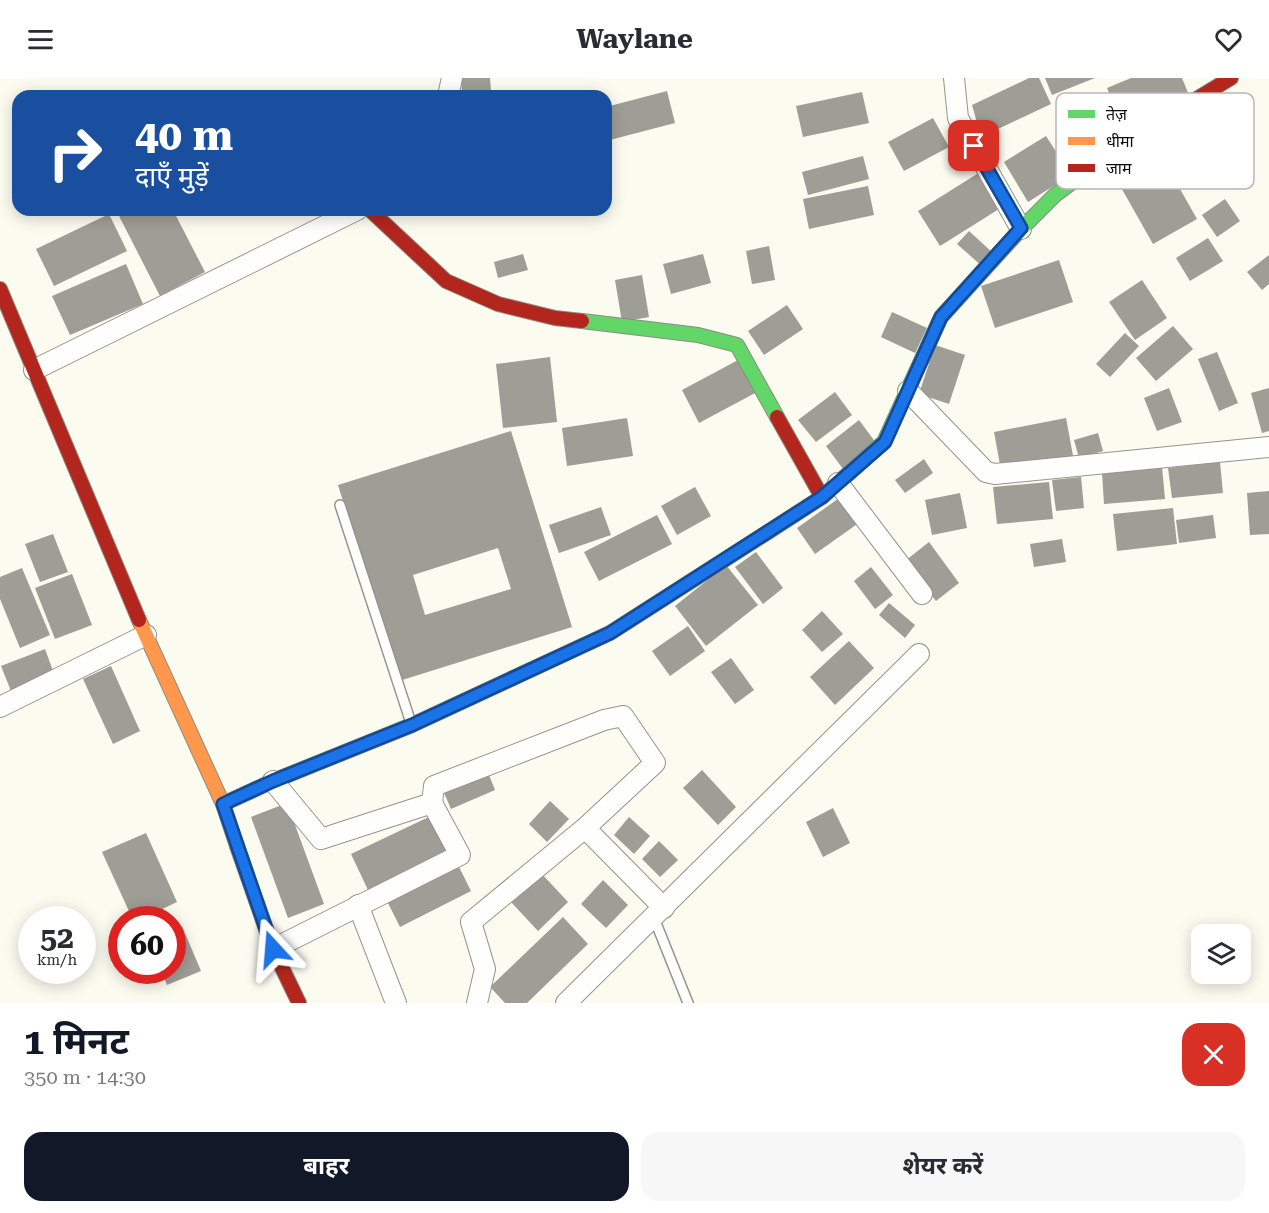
<!DOCTYPE html>
<html lang="hi">
<head>
<meta charset="utf-8">
<style>
  body { margin:0; font-family:"Roboto Serif","Noto Sans Devanagari",serif; background:#f7f7f7; color:#2b2b33; height:100vh; display:flex; flex-direction:column; font-size:22px; white-space:nowrap }
  * { box-sizing:border-box; margin:0 }
  p { font-size:20px; color:#7c7c81 }
  .icon { flex:none; width:33px; height:33px; fill:none; stroke:currentColor; stroke-width:2; stroke-linecap:round; stroke-linejoin:round }
  .map { position:relative; height:925px; overflow:hidden }
  .side { display:flex; flex-direction:column; background:#fff; flex:1 }
  .side>* { flex:none }
  .top-card { position:absolute; left:12px; top:12px; width:600px; height:126px; border-radius:18px; box-shadow:0 3px 15px #0003; background:#1a4fa0; color:#fff; overflow:hidden }
  .buttons { position:absolute; left:1191px; top:846px; display:grid; gap:12px }
  .buttons a { display:grid; place-items:center; width:60px; height:60px; border-radius:12px; background:#fff; box-shadow:0 3px 15px #0003; font-size:30px }
  .speed { position:absolute; left:18px; top:828px; display:flex; gap:12px; font-size:30px; font-weight:700; text-align:center }
  .speed>* { display:grid; place-content:center; width:78px; height:78px; border-radius:50%; background:#fff; box-shadow:0 3px 15px #0003; line-height:1 }
  .speed small { font-size:15px; font-weight:400 }
  .speed .limit { border:9px solid #d22; background:#fff; color:#111 }
  .pin { position:absolute; display:grid; place-items:center; width:51px; height:51px; color:#fff; margin:-26px; border-radius:12px; box-shadow:0 3px 9px #0006 }
  .me { position:absolute; width:66px; margin:-33px; rotate:341deg; stroke-linejoin:round; filter:drop-shadow(0 0 4px #0008) }
  .turn { display:flex; align-items:center; gap:21px; height:126px; padding:0 24px; font-size:27px }
  .turn .icon { width:78px; height:78px; stroke-width:2.5 }
  .turn b { display:block; font-size:42px; line-height:51px }
  .round { display:grid; place-items:center; flex:none; width:63px; height:63px; border-radius:18px; background:#f7f7f7 }
  .overview { display:flex; align-items:center; justify-content:space-between; height:102px; padding:0 24px }
  h1 { font-size:36px; font-weight:700; line-height:45px; color:#111827 }
  .button { display:flex; gap:12px; margin-top:auto; padding:12px 24px }
  .button a { flex:1; height:69px; border-radius:18px; background:#111827; color:#fff; font-size:24px; font-weight:700; line-height:69px; text-align:center }
  .button a+a { background:#f7f7f7; color:#2b2b33 }
  header { display:flex; justify-content:space-between; align-items:center; height:78px; padding:0 24px; background:#fff; font-size:27px; font-weight:700 }
  .map>svg:first-child { display:block }
</style>
</head>
<body>
<header><svg class="icon" aria-label="menu" viewBox="0 0 24 24"><path d="M4 6h16M4 12h16M4 18h16"/></svg>Waylane<svg class="icon" aria-label="heart" viewBox="0 0 24 24"><path d="M12 20l-8-8c-3-5 5-10 8-4 3-6 11-1 8 4z"/></svg></header>
<div class="map">
<svg width="1269" height="925" viewBox="0 0 1269 925">
  <rect width="100%" height="100%" fill="#fbfbf0"/>
  <g fill="#9e9d96" fill-rule="evenodd">
    <path d="M461,0H490L491,13L462,15Z"/>
    <path d="M1029,0H1039L1051,26L981,59L972,27Z"/>
    <path d="M1045,0H1095L1052,17Z"/>
    <path d="M1131,0H1182L1189,17L1121,45L1107,10Z"/>
    <path d="M667,13L675,45L606,63V29Z"/>
    <path d="M862,14L869,45L803,59L796,28Z"/>
    <path d="M933,40L949,69L904,93L888,64Z"/>
    <path d="M1046,58L1071,97L1028,124L1004,84Z"/>
    <path d="M1154,65L1197,141L1153,166L1110,90Z"/>
    <path d="M863,78L869,101L808,117L802,94Z"/>
    <path d="M977,96L999,131L940,168L918,133Z"/>
    <path d="M868,108L874,137L809,151L803,121Z"/>
    <path d="M1225,121L1240,143L1217,159L1202,137Z"/>
    <path d="M126,132H173L205,194L160,218L118,136Z"/>
    <path d="M109,136L127,173L54,208L36,171Z"/>
    <path d="M969,153L994,176L983,189L957,166Z"/>
    <path d="M1208,160L1223,183L1190,203L1176,180Z"/>
    <path d="M769,168L775,202L752,206L746,173Z"/>
    <path d="M523,176L528,192L498,200L494,184Z"/>
    <path d="M703,176L711,205L671,216L663,186Z"/>
    <path d="M1269,177V206L1262,212L1247,194Z"/>
    <path d="M1059,182L1073,224L995,250L981,208Z"/>
    <path d="M126,186L143,226L70,257L52,218Z"/>
    <path d="M642,197L649,239L622,244L615,202Z"/>
    <path d="M1142,202L1167,240L1135,262L1109,224Z"/>
    <path d="M787,227L803,251L764,277L748,253Z"/>
    <path d="M892,234L927,250L915,275L881,259Z"/>
    <path d="M1173,248L1193,271L1156,303L1136,280Z"/>
    <path d="M1125,255L1139,268L1110,299L1096,286Z"/>
    <path d="M935,267L965,277L949,326L919,316Z"/>
    <path d="M1217,274L1238,325L1219,333L1198,281Z"/>
    <path d="M550,279L557,344L503,350L496,286Z"/>
    <path d="M740,281L757,314L699,345L682,312Z"/>
    <path d="M1169,310L1182,344L1157,353L1144,320Z"/>
    <path d="M1269,310V353L1262,355L1251,315Z"/>
    <path d="M835,314L852,337L816,364L798,342Z"/>
    <path d="M627,340L633,378L567,388L562,350Z"/>
    <path d="M1066,340L1074,383L1001,392L994,354Z"/>
    <path d="M859,342L876,365L843,391L826,368Z"/>
    <path d="M511,353L572,549L399,603L338,407ZM498,470L511,511L425,537L413,497Z"/>
    <path d="M1098,355L1103,373L1079,380L1074,362Z"/>
    <path d="M924,381L933,395L905,415L895,402Z"/>
    <path d="M1220,384L1223,415L1172,420L1168,390Z"/>
    <path d="M1162,389L1165,421L1104,426L1102,394Z"/>
    <path d="M1081,399L1084,430L1056,433L1052,402Z"/>
    <path d="M1049,404L1053,441L997,446L993,409Z"/>
    <path d="M695,409L711,438L677,457L661,428Z"/>
    <path d="M1269,413V456L1250,457L1247,415Z"/>
    <path d="M960,415L967,450L932,457L925,422Z"/>
    <path d="M842,418L860,444L815,476L797,450Z"/>
    <path d="M601,429L611,457L559,475L549,447Z"/>
    <path d="M1173,430L1177,466L1117,473L1113,436Z"/>
    <path d="M657,437L672,466L599,503L584,474Z"/>
    <path d="M1213,437L1216,460L1179,465L1176,442Z"/>
    <path d="M53,456L68,494L40,504L25,466Z"/>
    <path d="M1062,461L1066,484L1034,489L1030,466Z"/>
    <path d="M929,464L959,505L936,523L905,483Z"/>
    <path d="M756,474L783,510L763,526L735,489Z"/>
    <path d="M726,487L758,527L706,568L675,528Z"/>
    <path d="M871,489L893,517L875,531L854,503Z"/>
    <path d="M22,490L50,557L20,570L0,521V499Z"/>
    <path d="M72,496L92,547L55,561L35,510Z"/>
    <path d="M889,525L915,547L905,560L879,537Z"/>
    <path d="M822,533L843,556L822,574L802,552Z"/>
    <path d="M688,548L705,573L670,598L652,573Z"/>
    <path d="M849,563L874,590L835,627L810,599Z"/>
    <path d="M45,571L56,601L13,618L1,588Z"/>
    <path d="M731,580L754,612L735,626L711,594Z"/>
    <path d="M111,588L140,653L113,666L83,601Z"/>
    <path d="M487,692L495,712L451,731L442,710Z"/>
    <path d="M702,692L736,729L718,747L683,710Z"/>
    <path d="M550,723L569,741L547,764L529,746Z"/>
    <path d="M287,725L324,826L288,840L251,739Z"/>
    <path d="M833,730L850,765L823,779L806,744Z"/>
    <path d="M435,736L452,772L368,812L351,776Z"/>
    <path d="M629,739L650,758L634,776L614,757Z"/>
    <path d="M146,755L177,824L139,842H133L102,774Z"/>
    <path d="M659,763L678,782L660,799L642,781Z"/>
    <path d="M458,787L471,813L400,849L387,823Z"/>
    <path d="M541,795L568,824L538,853L511,824Z"/>
    <path d="M603,802L628,827L606,850L581,826Z"/>
    <path d="M563,839L588,866L527,925H505L490,909Z"/>
    <path d="M182,848L201,893L167,907L161,892H172V852Z"/>
  </g>
  <g fill="none" stroke-linecap="round" stroke-linejoin="round">
    <g stroke="#94948f" stroke-width="12">
      <g id="lane">
        <path d="M340,427L411,645"/>
        <path d="M654,840L688,925"/>
      </g>
    </g>
    <g stroke="#94948f" stroke-width="22">
      <g id="street">
        <path d="M954,0L958,40L1021,151"/>
        <path d="M448,18L452,0"/>
        <path d="M34,292L357,132"/>
        <path d="M908,313L986,394L995,396L1269,369"/>
        <path d="M838,405L922,516"/>
        <path d="M0,629L146,557"/>
        <path d="M273,703L321,761L432,725L434,708L604,642L623,638L655,685L585,750L471,844L485,891L477,925"/>
        <path d="M585,750L664,830"/>
        <path d="M358,827L396,925"/>
        <path d="M273,871L460,777L432,725"/>
        <path d="M566,925L919,576"/>
      </g>
    </g>
    <g stroke="#8b8b86" stroke-width="16">
      <g id="fast">
        <path d="M582,243L698,257L737,267L777,339"/>
        <path d="M768,454L822,419L884,364L941,239L1021,151L1055,117L1110,76"/>
      </g>
    </g>
    <g stroke="#8b8b86" stroke-width="16">
      <g id="slow">
        <path d="M139,542L223,726L237,768"/>
        <path d="M223,726L273,703L412,647L513,600"/>
      </g>
    </g>
    <g stroke="#8b8b86" stroke-width="16">
      <g id="jam">
        <path d="M1110,76L1124,65L1231,0"/>
        <path d="M370,132L446,203L498,226L555,240L582,243"/>
        <path d="M0,211L139,542"/>
        <path d="M777,339L822,419"/>
        <path d="M513,600L610,555L768,454"/>
        <path d="M237,768L273,871L299,925"/>
      </g>
    </g>
    <use href="#lane" stroke="#fefefd" stroke-width="9"/>
    <use href="#street" stroke="#fefefd" stroke-width="20"/>
    <use href="#fast" stroke="#63d668" stroke-width="14"/>
    <use href="#slow" stroke="#ff974d" stroke-width="14"/>
    <use href="#jam" stroke="#b3261e" stroke-width="14"/>
  </g>
  <g fill="none" stroke-linecap="round" stroke-linejoin="round">
    <g stroke="#114b97" stroke-width="15">
      <path id="route" d="M273,871L223,726L273,703L412,647L610,555L822,419L885,364L941,239L1021,150L974,68"/>
    </g>
    <use href="#route" stroke="#1a73e8" stroke-width="10"/>
  </g>
  <rect x="1056" y="15" width="198" height="96" rx="9" fill="#fff" stroke="#b6b6b6" stroke-width="1.5"/>
  <rect x="1068" y="32" width="27" height="8" fill="#63d668"/>
  <rect x="1068" y="59" width="27" height="8" fill="#ff974d"/>
  <rect x="1068" y="86" width="27" height="8" fill="#b3261e"/>
  <g font-size="16" fill="#0d0d0d">
    <text x="1106" y="42">तेज़</text>
    <text x="1106" y="69">धीमा</text>
    <text x="1106" y="96">जाम</text>
  </g>
</svg>
<div class="buttons">
<a><svg class="icon" aria-label="layers" viewBox="0 0 24 24"><path d="M12 4l9 5-9 5-9-5zM3 14l9 5 9-5"/></svg></a>
</div>
<div class="speed"><div>52<small>km/h</small></div><div class="limit">60</div></div>
<div class="pin" style="left:974px;top:68px;background:#d93025"><svg class="icon" aria-label="arrive" viewBox="0 0 24 24"><path d="M6 21V4h12l-3 4 3 4H6"/></svg></div>
<svg class="me" style="left:273px;top:871px" viewBox="-20 -20 40 40"><path d="M0-17L14 15 0 8-14 15z" fill="#1a73e8" stroke="#fff" stroke-width="4"/></svg>
<div class="top-card">
<div class="turn"><svg class="icon" aria-label="right" viewBox="0 0 24 24"><path d="M7 20v-9h11M14 6l5 5-5 5"/></svg><div><b>40 m</b>दाएँ मुड़ें</div></div>
</div>
</div>
<section class="side">
<div class="overview"><div><h1>1 मिनट</h1><p>350 m · 14:30</p></div><a class="round" style="background:#d93025;color:#fff"><svg class="icon" aria-label="close" viewBox="0 0 24 24"><path d="M6 6l12 12M18 6L6 18"/></svg></a></div>
<div class="button"><a>बाहर</a><a>शेयर करें</a></div>
</section>
</body>
</html>
